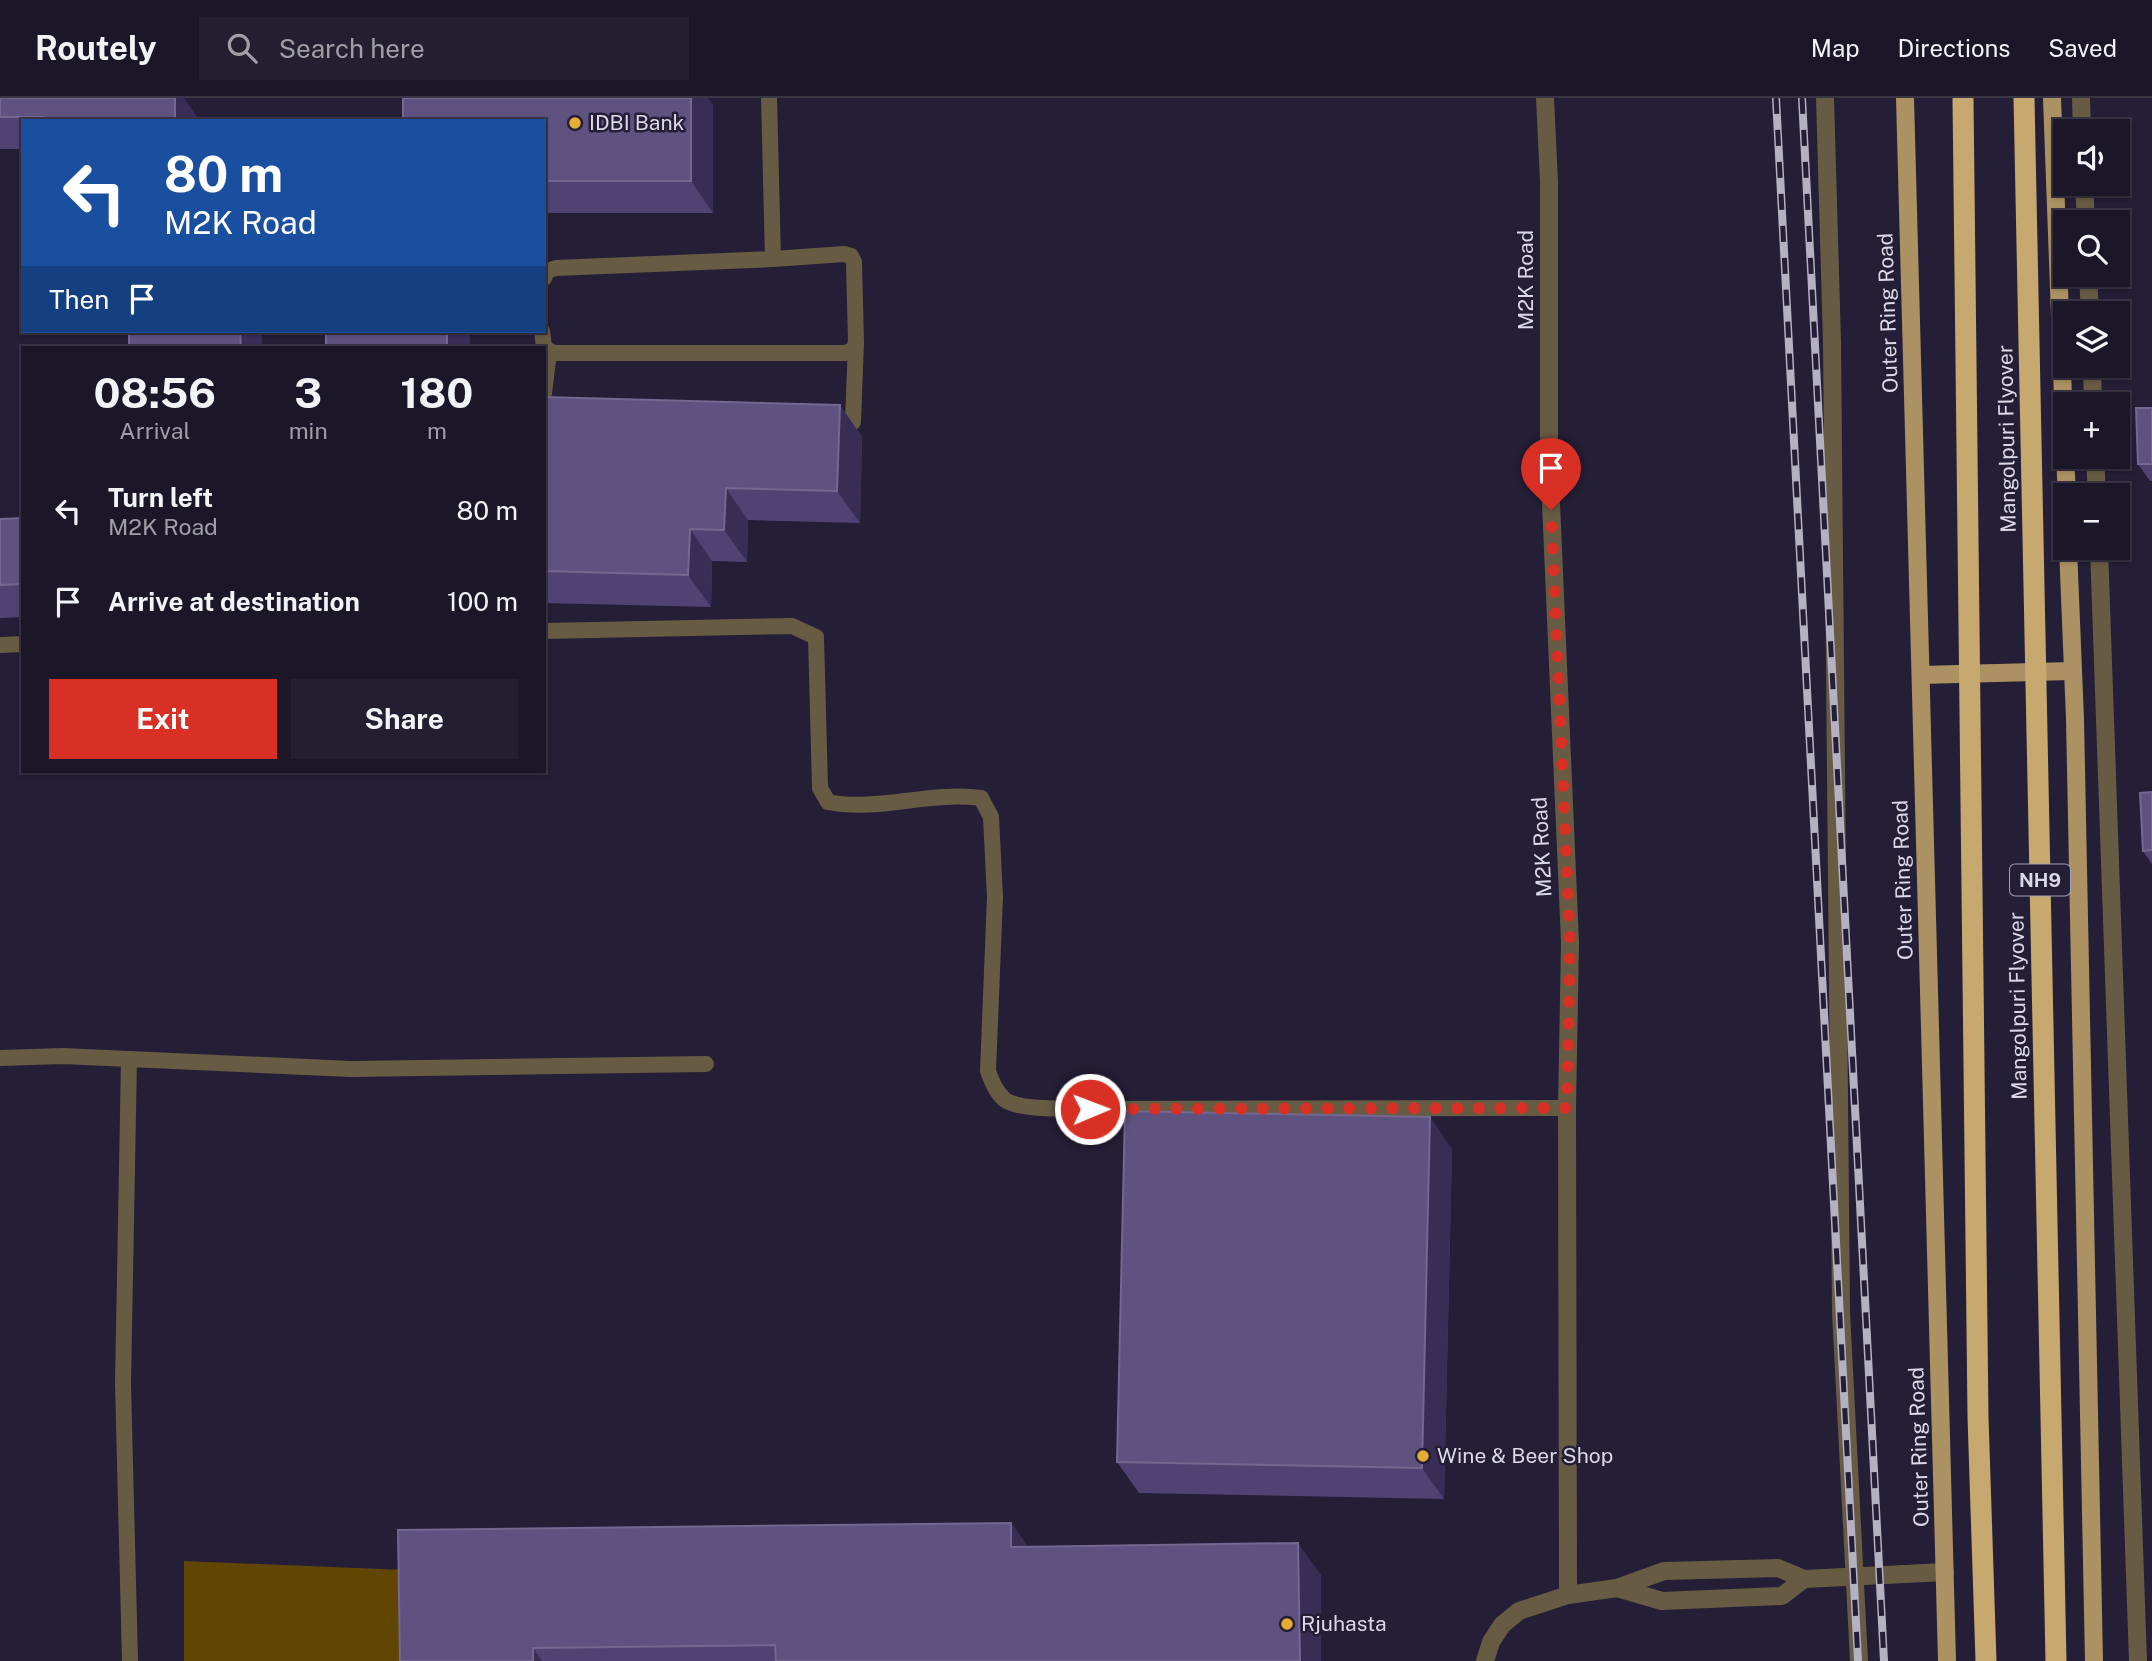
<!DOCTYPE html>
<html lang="en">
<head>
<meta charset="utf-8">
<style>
  body { margin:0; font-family:"Public Sans",sans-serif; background:#241f30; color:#f1f3f6; height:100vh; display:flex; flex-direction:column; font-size:26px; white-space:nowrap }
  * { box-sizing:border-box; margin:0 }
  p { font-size:23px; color:#a09fa8 }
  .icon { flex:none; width:38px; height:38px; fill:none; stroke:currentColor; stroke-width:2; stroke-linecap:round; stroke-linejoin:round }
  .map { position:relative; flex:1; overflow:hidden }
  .sheet { position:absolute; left:21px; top:248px; width:525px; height:427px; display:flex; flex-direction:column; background:#1b1628; border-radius:0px; box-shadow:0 2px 5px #0004,0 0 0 2px #393545 }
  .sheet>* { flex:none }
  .top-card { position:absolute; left:21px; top:21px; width:525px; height:214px; border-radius:0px; box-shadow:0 2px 5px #0004,0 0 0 2px #393545; background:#1a4fa0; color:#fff; overflow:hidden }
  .tools { position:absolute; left:2053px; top:21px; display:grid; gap:14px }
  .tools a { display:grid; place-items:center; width:77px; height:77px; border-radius:0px; background:#1b1628; box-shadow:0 2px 5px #0004,0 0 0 2px #393545; font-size:35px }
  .pin { position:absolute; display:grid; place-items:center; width:60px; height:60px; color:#fff; margin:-72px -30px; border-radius:50% 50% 50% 0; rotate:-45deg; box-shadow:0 0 7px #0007 }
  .pin .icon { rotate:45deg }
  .me { position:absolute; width:77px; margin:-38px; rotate:89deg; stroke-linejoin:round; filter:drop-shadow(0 0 5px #0008) }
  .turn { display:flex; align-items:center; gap:24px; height:147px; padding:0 28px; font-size:32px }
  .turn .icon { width:91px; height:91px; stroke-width:2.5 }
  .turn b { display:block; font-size:49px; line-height:60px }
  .then { display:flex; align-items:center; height:66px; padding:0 28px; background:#0003; gap:14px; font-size:26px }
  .eta { display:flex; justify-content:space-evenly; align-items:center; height:119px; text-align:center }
  .eta b { font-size:42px; font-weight:700; line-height:49px }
  .primary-button { display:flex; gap:14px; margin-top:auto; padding:14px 28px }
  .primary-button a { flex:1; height:80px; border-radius:0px; background:#d93025; color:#fff; font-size:28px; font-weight:700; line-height:80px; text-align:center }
  .primary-button a+a { background:#241f30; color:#f1f3f6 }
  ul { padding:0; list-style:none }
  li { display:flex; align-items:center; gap:21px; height:91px; padding:0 28px }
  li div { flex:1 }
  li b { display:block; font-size:26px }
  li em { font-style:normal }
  header { display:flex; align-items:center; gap:42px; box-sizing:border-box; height:98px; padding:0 35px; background:#1b1628; border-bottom:2px solid #393545 }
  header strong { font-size:33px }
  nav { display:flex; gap:38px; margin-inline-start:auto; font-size:24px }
  .search { width:490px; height:63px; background:#241f30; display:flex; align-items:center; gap:18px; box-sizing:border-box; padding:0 24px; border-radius:0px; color:#a09fa8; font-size:26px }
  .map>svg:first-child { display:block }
</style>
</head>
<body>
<header>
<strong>Routely</strong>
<div class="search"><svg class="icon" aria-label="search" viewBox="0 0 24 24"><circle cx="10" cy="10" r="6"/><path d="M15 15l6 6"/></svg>Search here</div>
<nav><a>Map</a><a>Directions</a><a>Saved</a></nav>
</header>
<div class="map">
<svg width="2152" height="1563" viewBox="0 0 2152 1563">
  <rect width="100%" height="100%" fill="#241e36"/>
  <path fill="#604503" d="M184,1463L406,1472V1563H184Z"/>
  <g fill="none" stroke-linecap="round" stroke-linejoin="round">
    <g stroke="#675b44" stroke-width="16">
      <path d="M544,180L547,173L556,170L773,161L769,0"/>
      <path d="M542,233L544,249L553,255H845L853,252L856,244L854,164L851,158L844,156L773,161"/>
      <path d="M544,295L549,254"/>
      <path d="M830,324H853L856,244"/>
      <path d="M544,533L792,528L816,539L820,690L828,704C878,714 929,693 981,700L991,719L995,799L988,973C992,984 996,994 1005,1002C1021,1013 1070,1010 1090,1011L1567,1010"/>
      <path d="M0,547L23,546"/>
      <path d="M0,960L63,958L351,971L706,966"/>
      <path d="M129,961L123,1286L130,1563"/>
    </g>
    <g stroke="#675b44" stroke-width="18">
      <path d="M1545,0L1549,84V359L1570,844L1567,1010L1568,1497"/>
      <path d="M1825,0L1832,244L1841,1214L1859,1563"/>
      <path d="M2081,0L2082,33"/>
      <path d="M2084,86L2086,124"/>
      <path d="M2088,177L2090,215"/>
      <path d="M2092,268L2093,306"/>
      <path d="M2095,359L2097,397"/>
      <path d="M2099,450L2138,1563"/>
      <path d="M1617,1490L1662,1503L1782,1498L1804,1481"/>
      <path d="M1485,1563L1491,1544L1502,1527L1519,1513L1568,1497L1617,1490L1664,1473L1778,1470L1804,1481L1945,1474"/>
    </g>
    <g stroke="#ac9262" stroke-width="18">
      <path d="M1905,0L1947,1563"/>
      <path d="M2052,0L2065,354"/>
      <path d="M2065,359L2067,397"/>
      <path d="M2068,450L2075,621L2094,1563"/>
      <path d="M1921,577L2073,573"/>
    </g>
    <g stroke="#b4b1c3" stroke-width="8">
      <g id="rail">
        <path d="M1776,0L1858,1563"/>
        <path d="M1802,0L1884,1563"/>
      </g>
    </g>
    <use href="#rail" stroke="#241e36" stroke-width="5" stroke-dasharray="16" stroke-linecap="butt"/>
    <g stroke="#c7a86e" stroke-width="21">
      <path d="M1963,0L1978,1319L1986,1563"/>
      <path d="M2024,0L2056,1563"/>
    </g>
  </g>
  <g fill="#504373">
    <path d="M0,0L198,20V23H23V51H0Z"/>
    <path d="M713,7V115H544V23Z"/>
    <path d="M544,299L840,307L862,339L860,425L748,422L747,464L712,463L711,509L544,505Z"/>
    <path d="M2152,310V383H2150L2138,366Z"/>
    <path d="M23,420V519L0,520V421Z"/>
    <path d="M2152,694V766L2143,753Z"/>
    <path d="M1452,1051L1444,1401L1139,1395L1117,1364Z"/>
    <path d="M1011,1425L1027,1448L1321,1477V1563H400Z"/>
  </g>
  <g fill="#382e55">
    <path d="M175,0H184L198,20V23H175Z"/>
    <path d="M691,0H708L713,7V115L691,83Z"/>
    <path d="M240,233H262V250H241Z"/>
    <rect x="447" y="233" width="23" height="17"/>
    <path d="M840,307L862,339L860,425L837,393Z"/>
    <path d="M726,390L748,422L747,464L724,432Z"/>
    <path d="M690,431L712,463L711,509L688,477Z"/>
    <path d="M1430,1019L1452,1051L1444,1401L1422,1370Z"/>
    <path d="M1011,1425L1033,1457L1011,1449Z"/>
    <path d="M1298,1445L1321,1477V1563H1300Z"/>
    <path d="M533,1550L542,1563H533Z"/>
  </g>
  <g fill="#5e5380" stroke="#726890" stroke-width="2">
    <path d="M0,0H175V23H43V19H0Z"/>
    <path d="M403,0H691V83H544V23H403Z"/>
    <path d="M129,233H240L241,250H129Z"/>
    <rect x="326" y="233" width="121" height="17"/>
    <path d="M544,299L840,307L837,393L726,390L724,432L690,431L688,477L544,473Z"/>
    <path d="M2136,310H2152V366H2138Z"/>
    <path d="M23,420V486L0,487V421Z"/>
    <path d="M2152,694V752L2143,753L2140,695Z"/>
    <path d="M1125,1013L1430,1019L1422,1370L1117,1364Z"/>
    <path d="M1011,1425V1449L1298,1445L1300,1563H776L775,1547L533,1550V1563H400L398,1432Z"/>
  </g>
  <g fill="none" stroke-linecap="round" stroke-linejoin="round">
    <path stroke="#d93025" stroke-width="12" stroke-dasharray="0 21.6" d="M1090,1011L1567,1010L1570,844L1551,412"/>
  </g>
  <g fill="#e5ad35" stroke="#241e36" stroke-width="2.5">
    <circle cx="575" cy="25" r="7"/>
    <circle cx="1423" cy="1358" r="7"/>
    <circle cx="1287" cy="1526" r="7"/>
  </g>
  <g text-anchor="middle" stroke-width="5" stroke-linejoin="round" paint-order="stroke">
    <rect fill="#241e36" stroke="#a4a1b3" stroke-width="2" x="2010" y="766.5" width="60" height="31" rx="5"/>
    <g font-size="19" font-weight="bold" fill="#dbd9e9">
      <text x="2040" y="789">NH9</text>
    </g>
    <g font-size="21" fill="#dbd9e9" stroke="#241e36" text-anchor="start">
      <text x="589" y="32">IDBI Bank</text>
      <text x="1437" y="1365">Wine &amp; Beer Shop</text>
      <text x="1301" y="1533">Rjuhasta</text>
    </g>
    <g font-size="21" fill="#dbd9e9" stroke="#241e36">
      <text transform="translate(1526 182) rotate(-90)" y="7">M2K Road</text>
      <text transform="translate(1888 215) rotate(-92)" y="7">Outer Ring Road</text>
      <text transform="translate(2007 341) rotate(-91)" y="7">Mangolpuri Flyover</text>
      <text transform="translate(1542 749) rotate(-93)" y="7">M2K Road</text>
      <text transform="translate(1903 782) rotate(-92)" y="7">Outer Ring Road</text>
      <text transform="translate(2018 908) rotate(-91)" y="7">Mangolpuri Flyover</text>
      <text transform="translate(1919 1349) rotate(-92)" y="7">Outer Ring Road</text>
    </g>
  </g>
</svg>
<div class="tools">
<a><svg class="icon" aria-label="sound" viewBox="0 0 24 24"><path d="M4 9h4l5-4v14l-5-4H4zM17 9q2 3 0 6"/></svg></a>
<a><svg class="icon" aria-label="search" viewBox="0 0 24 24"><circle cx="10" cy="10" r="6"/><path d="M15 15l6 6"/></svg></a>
<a><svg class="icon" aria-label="layers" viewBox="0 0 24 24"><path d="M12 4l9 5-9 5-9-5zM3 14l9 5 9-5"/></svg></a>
<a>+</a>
<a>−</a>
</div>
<div class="pin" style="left:1551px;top:412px;background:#d93025"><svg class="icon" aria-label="arrive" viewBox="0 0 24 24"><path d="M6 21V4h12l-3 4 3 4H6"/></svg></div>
<svg class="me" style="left:1090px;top:1011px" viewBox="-20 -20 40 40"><circle r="17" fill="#d93025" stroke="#fff" stroke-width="3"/><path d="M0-11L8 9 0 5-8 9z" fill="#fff"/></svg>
<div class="top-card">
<div class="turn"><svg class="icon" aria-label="left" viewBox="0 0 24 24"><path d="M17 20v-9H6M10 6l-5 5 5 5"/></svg><div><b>80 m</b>M2K Road</div></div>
<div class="then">Then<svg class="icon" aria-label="arrive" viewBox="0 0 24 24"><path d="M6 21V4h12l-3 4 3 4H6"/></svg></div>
</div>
<section class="sheet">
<div class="eta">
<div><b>08:56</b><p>Arrival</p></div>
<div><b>3</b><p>min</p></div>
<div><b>180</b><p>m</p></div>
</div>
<ul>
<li><svg class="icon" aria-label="left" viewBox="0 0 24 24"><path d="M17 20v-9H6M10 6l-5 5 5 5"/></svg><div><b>Turn left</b><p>M2K Road</p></div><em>80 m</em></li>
<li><svg class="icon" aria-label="arrive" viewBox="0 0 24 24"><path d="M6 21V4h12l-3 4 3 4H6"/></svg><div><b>Arrive at destination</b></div><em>100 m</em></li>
</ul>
<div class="primary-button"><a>Exit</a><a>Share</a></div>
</section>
</div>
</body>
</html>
